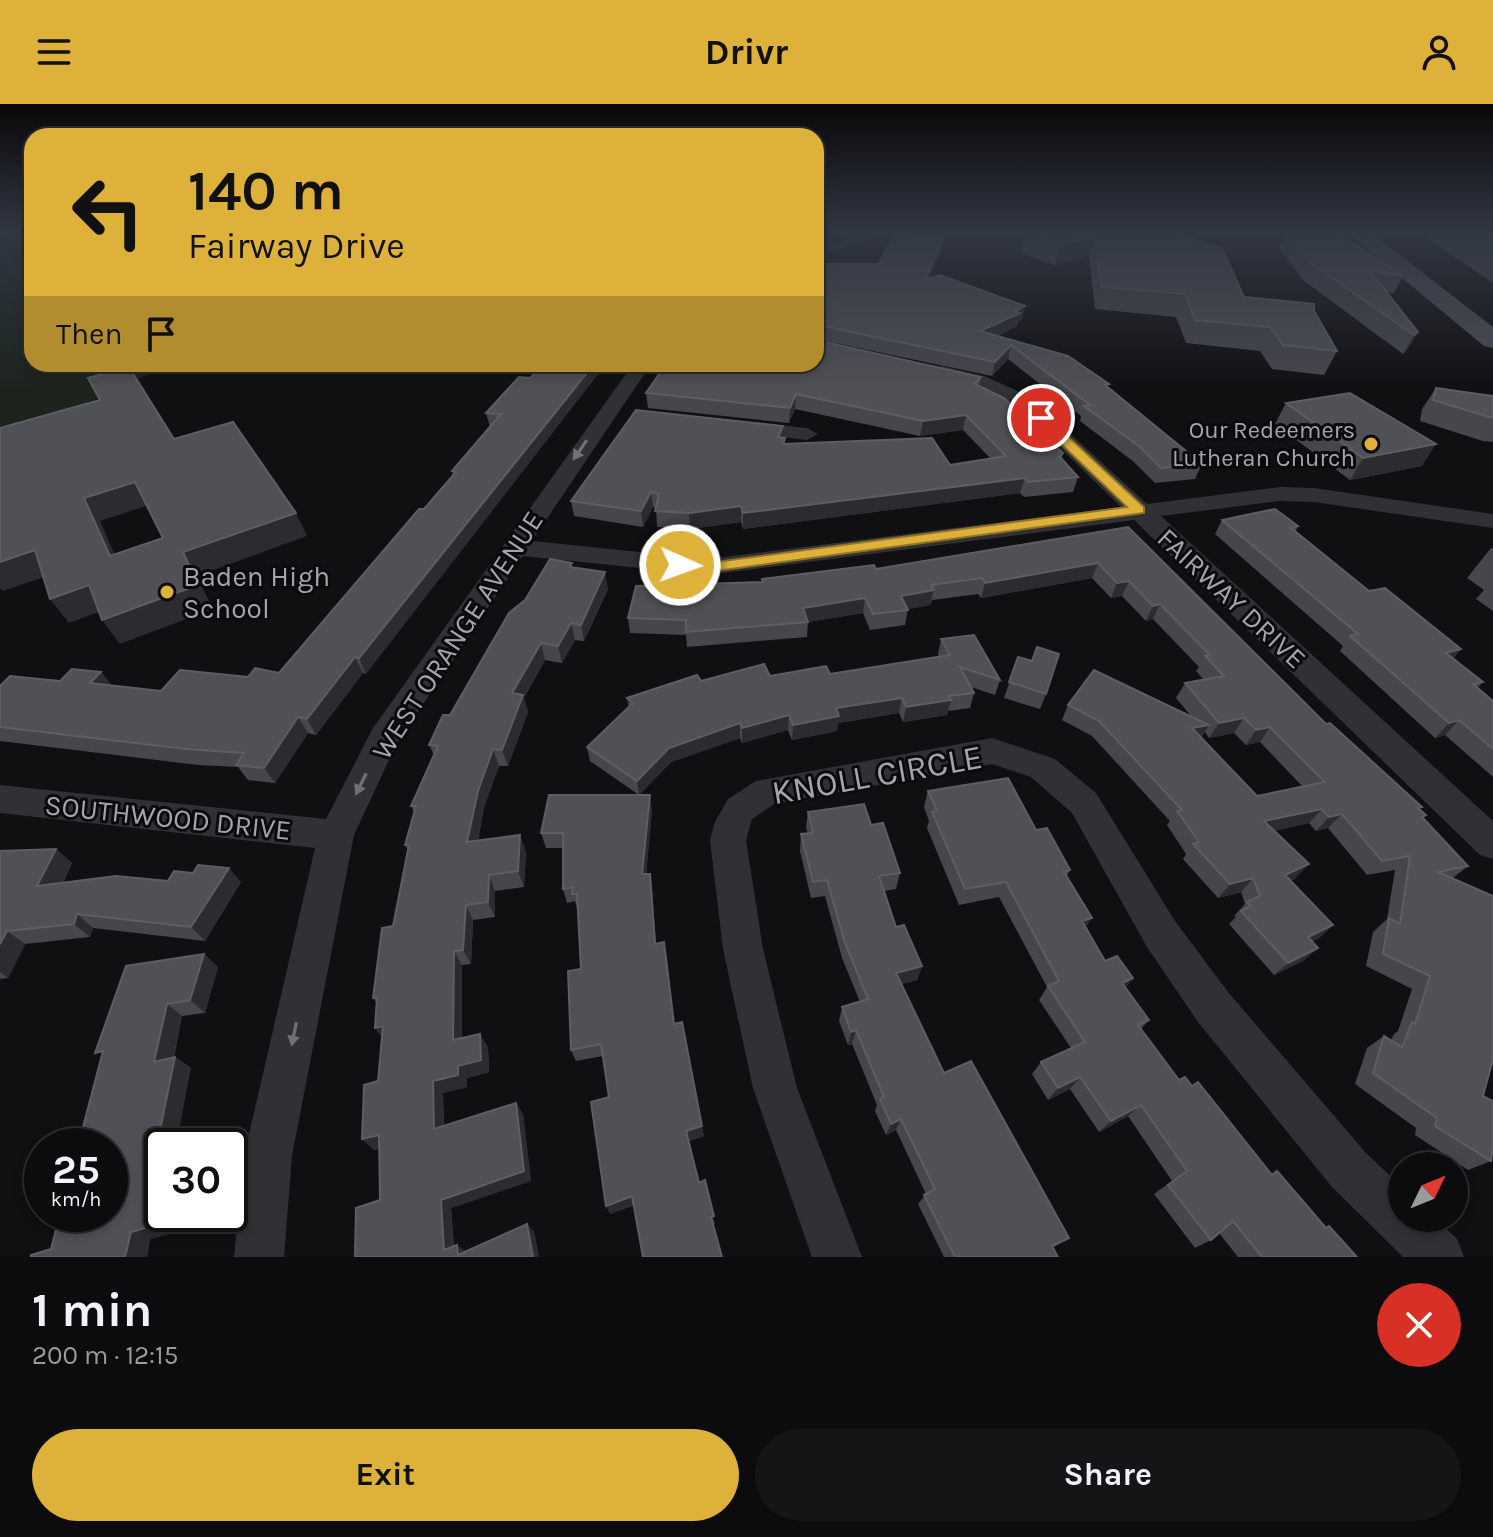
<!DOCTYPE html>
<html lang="en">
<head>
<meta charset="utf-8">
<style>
  body { margin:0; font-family:Karla,sans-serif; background:#151416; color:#f1f3f6; height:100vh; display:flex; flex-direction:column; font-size:30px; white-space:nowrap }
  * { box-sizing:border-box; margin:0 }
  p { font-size:26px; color:#9a9b9d }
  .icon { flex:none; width:44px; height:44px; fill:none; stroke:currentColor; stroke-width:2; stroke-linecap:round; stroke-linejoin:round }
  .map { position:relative; height:1153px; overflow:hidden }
  .details { display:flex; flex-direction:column; background:#0c0b0d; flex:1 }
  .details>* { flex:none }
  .hud { position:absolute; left:24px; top:24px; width:800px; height:244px; border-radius:24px; box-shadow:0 4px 12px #0003,0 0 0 2px #2c2b2e; background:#deb13a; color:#111; overflow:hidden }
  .needle { width:52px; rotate:47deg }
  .tools { position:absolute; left:1388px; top:1048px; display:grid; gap:16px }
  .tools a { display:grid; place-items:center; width:80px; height:80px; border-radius:50%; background:#0c0b0d; box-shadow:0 4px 12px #0003,0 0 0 2px #2c2b2e; font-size:40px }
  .speed { position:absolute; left:24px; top:1024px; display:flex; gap:16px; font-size:40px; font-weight:700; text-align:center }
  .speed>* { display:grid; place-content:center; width:104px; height:104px; border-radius:50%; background:#0c0b0d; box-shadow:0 4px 12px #0003,0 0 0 2px #2c2b2e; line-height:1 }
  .speed small { font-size:20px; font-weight:400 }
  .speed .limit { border:4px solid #111; border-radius:12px; background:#fff; color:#111 }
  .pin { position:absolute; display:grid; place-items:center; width:68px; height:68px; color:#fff; margin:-34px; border:4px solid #fff; border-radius:50%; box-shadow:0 2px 8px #0007 }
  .me { position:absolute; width:88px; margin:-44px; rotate:92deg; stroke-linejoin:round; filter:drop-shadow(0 0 6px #0008) }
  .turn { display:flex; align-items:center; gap:28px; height:168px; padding:0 32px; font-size:36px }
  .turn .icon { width:104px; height:104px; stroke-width:2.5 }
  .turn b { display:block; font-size:56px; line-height:68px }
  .then { display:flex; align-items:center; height:76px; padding:0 32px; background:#0003; gap:16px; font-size:30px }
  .round { display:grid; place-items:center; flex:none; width:84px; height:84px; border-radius:42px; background:#151416 }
  .headline { display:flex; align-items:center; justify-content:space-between; height:136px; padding:0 32px }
  h1 { font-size:48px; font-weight:700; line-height:60px }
  .button { display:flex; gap:16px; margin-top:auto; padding:16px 32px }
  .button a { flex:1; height:92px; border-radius:48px; background:#deb13a; color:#111; font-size:32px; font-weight:700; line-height:92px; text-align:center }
  .button a+a { background:#151416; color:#f1f3f6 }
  header { display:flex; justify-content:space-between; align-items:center; height:104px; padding:0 32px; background:#deb13a; color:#111; font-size:36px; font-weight:700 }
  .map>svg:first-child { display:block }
</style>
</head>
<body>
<header><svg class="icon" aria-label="menu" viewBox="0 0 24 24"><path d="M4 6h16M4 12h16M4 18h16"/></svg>Drivr<svg class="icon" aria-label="person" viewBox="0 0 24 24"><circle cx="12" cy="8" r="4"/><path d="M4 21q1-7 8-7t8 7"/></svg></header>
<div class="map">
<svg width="1493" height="1153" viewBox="0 0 1493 1153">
  <rect width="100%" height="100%" fill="#100f11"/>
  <path fill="#1c231d" d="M0,128H32V260H170L0,341Z"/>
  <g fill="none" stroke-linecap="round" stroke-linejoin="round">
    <g fill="#313135" fill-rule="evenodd">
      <path d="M879,128H905L816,150V142Z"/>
      <path d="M633,260H651L532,437L708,455L1121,403L1015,300L971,280L934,272L932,268L941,262L984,272L1029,292L1147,400L1280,383L1314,384L1493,410V424L1314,398L1280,397L1161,412L1493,717V755L1480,751L1134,416L708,471L523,452L397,639L354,731L292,1052L284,1153H234L244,1052L315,744L0,709V681L326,715L373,624Z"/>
      <path d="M742,317L807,324L818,330L807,336L735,327L732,323Z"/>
      <path d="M992,634L1055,655L1096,689L1175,817L1228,888L1366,1049L1402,1083V1114H1435L1457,1135L1464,1153H1403L1332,1083L1198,918L1147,843L1072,709L1031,673L992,660L774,700L752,715L746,736L763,845L797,984L862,1153H812L753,984L723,845L710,736L715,718L728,695L756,677Z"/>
    </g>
    <path fill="#4d4e54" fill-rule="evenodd" d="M1347,128H1370L1493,223V244L1484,242Z"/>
  </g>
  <g fill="#46474c" fill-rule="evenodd">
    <path d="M1017,128H1167L1244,193L1314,207L1337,247L1324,271L1272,265L1260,247L1186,239L1176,213L1095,205L1089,151L1055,161L1020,149L1024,130Z"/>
    <path d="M1286,128H1337L1403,172L1394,189L1387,188L1418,228L1407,246L1403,250L1303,176L1279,143Z"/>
    <path d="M1430,128H1493V179L1427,134Z"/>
    <path d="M942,145L929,175L1025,202L1022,215L1018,217L1017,222L997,232L1108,284L1202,360L1195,375L1155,379L1134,358L1080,317L1081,312L1008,255L992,272L816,235V160H878Z"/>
    <path d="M816,236L981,273L979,282L1063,349L1061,354L1078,373L1073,388L1024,393L1020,389L743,425L741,418L690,425L657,423L656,404L653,403L643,423L574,412L571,397L783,334L785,339L950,361L991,355L963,326L920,332L795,305L789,319L648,304L646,289Z"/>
    <path d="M519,273L366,570L363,569L316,631L308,629L275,679L248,676L238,663L198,661L0,637V582L60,577L101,568L112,582L161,587L279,569L453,372L452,367L490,323L486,309Z"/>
    <path d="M1436,284L1493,292V338L1483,337L1420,317L1422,305Z"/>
    <path d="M1286,299L1422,362L1350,376L1275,320Z"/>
    <path d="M1222,416L1298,422L1296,427L1369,487L1461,545L1453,555L1483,578L1477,584L1493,597V673L1445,631L1435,634L1340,547L1343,542L1215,430Z"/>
    <path d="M1128,423L1326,620L1422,703L1419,705L1424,714L1468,762L1453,774L1483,992L1491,1057L1468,1066L1415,1031L1416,1024L1355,980L1367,944L1384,932L1391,936L1394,930L1398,927L1412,885L1366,862L1373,828L1387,815L1395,766L1367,771L1328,724L1316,727L1309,719L1274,727L1295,775L1290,777L1333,821L1319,834L1312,838L1318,844L1303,857L1274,871L1229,820L1236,813L1234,812L1245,800L1241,788L1218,794L1183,755L1186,750L1167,721L1170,717L1092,632L1062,616L1068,601L1191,612L1176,594L1185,579L1204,576L1196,567L1199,563L1153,515L1146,517L1122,492L1111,494L1092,474L981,494L978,490L932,496L930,501L908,505L905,521L870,526L863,509L808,518L807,533L687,543L686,531L630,529L628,514L762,478V475L876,465ZM1205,628L1209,634L1234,629L1246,641L1260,638L1302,682L1257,692L1201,634Z"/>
    <path d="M1491,444H1493V507L1476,495L1484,486L1467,474Z"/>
    <path d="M573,464L608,485L584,537L575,536L562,559L545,556L524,594L528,608L508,662H499L484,703L478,737L526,747L524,783L495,787V813L473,816L471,860L462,861V934L488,943L489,968L467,974V983L443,989L444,1022L516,999L523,1010L531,1077L451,1104L454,1142L466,1147L527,1120L534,1128L539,1153H355L380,1096L379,1045L374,1046L362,1035L378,977L382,933L375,924L377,899L373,894L393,822L408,746L405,741L414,708L411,702L434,651L429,641L450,611Z"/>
    <path d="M941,535L1000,576L995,591L971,583L974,589L970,604L948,607L947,611L903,618L899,609L838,619L837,627L792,636L788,626L742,639L740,634L671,658L639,691L590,657L587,643L629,604L627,594L701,577L770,572L830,570L939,553L938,550Z"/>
    <path d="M1018,553L1046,590L1040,605L1004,594Z"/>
    <path d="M928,687L1036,726L1070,766L1067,772L1086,823L1105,857L1133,874L1125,884L1149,916L1141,925L1179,976L1192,982L1271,1070L1277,1067L1326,1123L1329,1122L1357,1153H1238L1219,1129L1211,1136L1195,1144L1154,1090L1172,1077L1128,1012L1099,1028L1070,985L1048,996L1032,970L1041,958L1071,944L1039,896L1047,883L999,793L959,801L927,724L929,717L924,703Z"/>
    <path d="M652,706L646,770H650L652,784L656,840L674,920L704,1032L689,1037L699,1079L715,1120L634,1101L610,1110L609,993L603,952L576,957L571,946L581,865L578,804H577L575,797L567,799L563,785V744H546L541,729Z"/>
    <path d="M808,708L871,721L900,769L896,785L884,787L896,823L922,862L917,876L902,880L944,969L1069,1134L1052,1144L1058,1153H944L918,1100L926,1090L896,1026L886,1031L875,1007L877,1001L852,940L848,941L839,917L842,903L860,898L842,854L825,792L811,794L800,747L801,730H808L806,724Z"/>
    <path d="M56,745L72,759L63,779L168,777L241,778L205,837L93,824L90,833L25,840L8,874L0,875V747Z"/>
    <path d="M204,850L218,863L205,909L182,912L174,953H175L191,964L162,1042L168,1130L150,1135L147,1153H31L51,1145L102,953Z"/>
  </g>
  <g fill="#2c2c30">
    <path d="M1095,131L1089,151L1055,161L1060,140Z"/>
    <path d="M944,133L942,145L923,189L925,176Z"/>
    <path d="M1025,202L1022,215L1018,217L1017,222L978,241L980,227Z"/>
    <path d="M1418,228L1407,246L1403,250L1414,231Z"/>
    <path d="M1011,241L1008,255L992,272L995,258Z"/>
    <path d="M247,260H284L251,269Z"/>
    <path d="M594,260H606L366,570L359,554Z"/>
    <path d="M796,290L795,305L789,319L790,304Z"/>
    <path d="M966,311L963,326L920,332L923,317Z"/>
    <path d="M1436,340L1422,362L1350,376L1363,354Z"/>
    <path d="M1025,374L1020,389L743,425V409Z"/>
    <path d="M135,378L149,401L100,417L126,476L110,452L84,394Z"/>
    <path d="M651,388L653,403L643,423L641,407Z"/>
    <path d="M741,402V418L690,425L689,409Z"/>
    <path d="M296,409L307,432L197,472L213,505L120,540L102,516L183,448Z"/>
    <path d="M35,446L53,470L3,487L0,484V458Z"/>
    <path d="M1098,459L1092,474L981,494L985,479Z"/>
    <path d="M605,468L608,485L584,537L581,521Z"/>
    <path d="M1129,477L1122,492L1111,494L1117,479Z"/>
    <path d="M89,481L107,505L69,519L50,495Z"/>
    <path d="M934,486L930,501L898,507L901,492Z"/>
    <path d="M865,494L863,509L802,519L803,504Z"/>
    <path d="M1160,500L1153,515L1146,517L1153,502Z"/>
    <path d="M571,519L575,536L562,559L558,542Z"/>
    <path d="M541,539L545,556L524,594L528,608L508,662L502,646L512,589Z"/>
    <path d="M1461,545L1448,560L1446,549Z"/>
    <path d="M355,553L363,569L316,631L307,615Z"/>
    <path d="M101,568L114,584L90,579Z"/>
    <path d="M902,594L899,609L838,619L837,627L792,636L793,621L836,604Z"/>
    <path d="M951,596L947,611L903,618L906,603Z"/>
    <path d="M789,611L788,626L742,639V624Z"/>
    <path d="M298,613L308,629L275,679L264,664Z"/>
    <path d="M1244,614L1234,629L1209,634L1219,619Z"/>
    <path d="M1459,616L1445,631L1435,634L1449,619Z"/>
    <path d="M740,619V634L671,658L639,691L637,677L669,644Z"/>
    <path d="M1209,621L1200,636L1192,624Z"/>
    <path d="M1270,623L1260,638L1246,641L1256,626Z"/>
    <path d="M493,645L499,662L484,703L474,754L467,738L478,687Z"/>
    <path d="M650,691L652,706L645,784L642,770Z"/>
    <path d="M1322,705L1309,719L1252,732L1264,717Z"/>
    <path d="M1342,710L1328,724L1316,727L1329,713Z"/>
    <path d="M520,731L526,747L524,783L518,767Z"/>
    <path d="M56,745L72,759L54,796L37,782Z"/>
    <path d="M1309,760L1295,775L1272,785L1285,771Z"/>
    <path d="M229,764L241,778L205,837L191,823Z"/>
    <path d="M650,770L652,784L657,853L655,840Z"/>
    <path d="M489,771L495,787V813L488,798Z"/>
    <path d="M1253,774L1241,788L1218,794L1230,780Z"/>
    <path d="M466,801L473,816L471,860L463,846Z"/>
    <path d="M77,810L93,824L90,833L74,820Z"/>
    <path d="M1092,814L1082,829V817Z"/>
    <path d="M1333,821L1319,834L1294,846L1308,833Z"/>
    <path d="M7,827L25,840L8,874L0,868V840Z"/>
    <path d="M1318,844L1303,857L1274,871L1288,859Z"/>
    <path d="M454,847L462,861V948L453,936Z"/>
    <path d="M204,850L218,863L205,909L190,896Z"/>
    <path d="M922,862L917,876L892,883L896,869Z"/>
    <path d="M1133,874L1122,888V879Z"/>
    <path d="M167,900L182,912L170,970L154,958Z"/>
    <path d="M383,922L386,937L375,924Z"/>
    <path d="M856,926L852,940L848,941L851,928Z"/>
    <path d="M480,930L488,943L489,968L467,974V983L443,989L444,1036L434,1025L433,977L458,962Z"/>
    <path d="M175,953L191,964L176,1042H162V1110H171L168,1130L150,1135L147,1153H125L131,1128L146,1094Z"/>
    <path d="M1080,973L1070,985L1048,996L1058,984Z"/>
    <path d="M516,999L523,1010L531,1077L451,1104L454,1153L444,1146L441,1096Z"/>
    <path d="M1141,1001L1128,1012L1099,1028L1111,1017Z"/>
    <path d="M901,1015L896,1026L886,1031L891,1020Z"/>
    <path d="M702,1022L704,1032L688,1037L686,1027Z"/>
    <path d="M379,1031L390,1041L374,1046L362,1035Z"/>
    <path d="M42,1069V1077L29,1072Z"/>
    <path d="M632,1092L635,1100L610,1110L606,1102Z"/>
    <path d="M527,1120L534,1128L539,1153H533Z"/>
    <path d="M457,1141L467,1148L458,1151Z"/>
  </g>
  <g fill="#505156" stroke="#5d5e64" stroke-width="2" fill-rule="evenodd">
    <path d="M1027,128H1167L1222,144L1244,193L1314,200V207L1337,247L1283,241L1270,223L1195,216L1185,190L1102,183L1095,131L1060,140L1024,129Z"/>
    <path d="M1287,128H1337L1403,172L1370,167L1418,228L1414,231L1311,159Z"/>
    <path d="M1483,128H1493V134Z"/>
    <path d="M894,132L944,133L925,176L940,171L1025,202L1015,207L1020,209L980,227L1068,252L1109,280L1105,281L1202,360L1161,364L1140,343L1084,302L1090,301L1011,241L995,258L817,221L816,222V160H878Z"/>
    <path d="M816,235V236L981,273L975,280L1004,294L1063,349L1060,353L1078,373L1028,378L1025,374L743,409L741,402L689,409L655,407L659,390L651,388L641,407L571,397L636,306L783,322L778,333L785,334L783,340L932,334L950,361L1006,352L966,311L923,317L796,290L790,304L646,289L666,260H816Z"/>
    <path d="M544,260H594L359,554L355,553L307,615L298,613L264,664L236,661L244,649L186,645L0,623V582L10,572L60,577L72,565L101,568L90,579L161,587L180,566L248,573L255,564L279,569L419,405H424L456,368L452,367L501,310L486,309L519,273L530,274Z"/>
    <path d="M129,263L174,335L233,318L296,409L183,448L198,481L102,516L89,481L50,495L35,446L0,458V324L100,296L88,274ZM135,378L163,434L110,452L84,394Z"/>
    <path d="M1436,284L1493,292V314L1433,296Z"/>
    <path d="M1350,289L1436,340L1363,354L1286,299Z"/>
    <path d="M1275,405L1298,422L1291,424L1369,487L1385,484L1461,545L1446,549L1483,578L1473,580L1493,597V645L1459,616L1449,619L1350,532L1358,530L1222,416Z"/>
    <path d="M1128,423L1326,620L1330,619L1422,703L1418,704L1426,711L1422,713L1468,762L1438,768L1493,792V955L1483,992L1493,997V1043L1491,1057L1435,1022L1437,1014L1373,969L1384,932L1402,943L1412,918L1415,920L1430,872L1383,850L1389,814L1400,820L1410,752L1382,757L1342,710L1329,713L1322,705L1264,717L1309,760L1285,771L1333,821L1308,833L1318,844L1288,859L1241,807L1251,802L1247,798L1260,792L1253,774L1230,780L1193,740L1199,738L1177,707L1182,706L1099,617L1068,601L1094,566L1209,621L1192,624L1257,692L1325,678L1270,623L1256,626L1244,614L1219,619L1185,579L1224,572L1205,552L1210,551L1160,500L1153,502L1129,477L1117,479L1098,459L985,479L982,474L931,481L934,486L901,492L908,506L873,510L865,494L803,504L808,518L686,528V516L628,514L636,482L763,478L762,475L874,461L876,465Z"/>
    <path d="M550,455L572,459L570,463L605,468L581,521L571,519L558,542L541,539L512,589L523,591L502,646L493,645L478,687L467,738L520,731L518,767L489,771L488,798L466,801L463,846L454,847L453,936L480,930L481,956L458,962V971L433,977L434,1025L516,999L524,1067L441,1096L444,1146L457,1141L458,1151L527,1120L533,1153H355L356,1104L380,1096L379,1031L362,1035L364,981L378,977L383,922L375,924L377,893L373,894L382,824L393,822L409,741H405L416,702H411L438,642L429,641L443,611H450L509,509L525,496Z"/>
    <path d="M974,531L1000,576L960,563L974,589L949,592L951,596L906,603L902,594L836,604L839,612L793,621L789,611L742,624L740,619L669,644L637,677L587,643L633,599L627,594L697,571L701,577L764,560L770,572L826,562L830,570L950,551L941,535Z"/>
    <path d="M1037,543L1059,550L1046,590L1009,578L1018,553L1032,557Z"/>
    <path d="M1008,674L1036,726L1047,724L1070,766L1064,768L1092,814L1082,817L1105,857L1117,852L1133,874L1122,879L1149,916L1138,921L1179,976L1185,973L1192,982L1198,978L1272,1071L1277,1067L1326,1124L1329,1122L1357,1153H1262L1233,1117L1211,1136L1168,1081L1187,1067L1141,1001L1111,1017L1080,973L1058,984L1041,958L1085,938L1048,882L1059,877L1006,778L965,785L932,708L937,707L928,687Z"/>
    <path d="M549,691H650L642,770H650L655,840L664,838L674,920L682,918L702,1022L686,1027L699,1079L705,1076L714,1112L711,1113L722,1153H643L632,1092L606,1102L591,998L609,993L601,940L571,946L568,867L581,865L577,790H572L573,783L563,785V729H541Z"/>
    <path d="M864,700L871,721L883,719L900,769L879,772L896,823L904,821L922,862L896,869L944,969L971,957L1069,1134L1052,1142L1058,1153H955L924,1091L935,1085L901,1015L891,1020L880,995L884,993L856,926L851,928L842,903L868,895L845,839L827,776L813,778L801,730L813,729L808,708Z"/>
    <path d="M56,745L37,782L116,772L168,777L174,767L193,769L198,761L229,764L191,823L77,810L74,820L7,827L0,840V747Z"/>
    <path d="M204,850L190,896L167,900L154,958L175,953L146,1094L155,1092L149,1123L131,1128L125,1153H31V1151L51,1145L60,1110H110V1042H42V1069L29,1072L39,1038L82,1027L103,947L95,949L126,862Z"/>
  </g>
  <defs><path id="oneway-solid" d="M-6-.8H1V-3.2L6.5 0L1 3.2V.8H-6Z" transform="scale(2)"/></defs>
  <g fill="#6f7179">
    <use href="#oneway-solid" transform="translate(580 346) rotate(125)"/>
    <use href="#oneway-solid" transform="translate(361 680) rotate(116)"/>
    <use href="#oneway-solid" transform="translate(294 930) rotate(102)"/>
  </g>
  <linearGradient id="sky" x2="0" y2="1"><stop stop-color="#090809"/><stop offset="0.44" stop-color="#313743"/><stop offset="1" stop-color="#313743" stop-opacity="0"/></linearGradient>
  <rect width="1493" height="289" fill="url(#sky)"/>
  <path fill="#deb13a" stroke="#907326" stroke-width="2" d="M1037,312H1046L1144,403V409L708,468L680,465L673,461L680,456L708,459L1127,403L1037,317Z"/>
  <g fill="#deb13a" stroke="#0b0b0c" stroke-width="3">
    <circle cx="1371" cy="340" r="8"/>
    <circle cx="167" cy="488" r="8"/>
  </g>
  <g text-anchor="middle" stroke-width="6" stroke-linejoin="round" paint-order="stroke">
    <g font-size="24" fill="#a2a5b0" stroke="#0b0b0c" text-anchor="end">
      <text x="1355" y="334">Our Redeemers<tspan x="1355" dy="28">Lutheran Church</tspan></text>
    </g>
    <g font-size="28" fill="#a2a5b0" stroke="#0b0b0c" text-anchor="start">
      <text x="183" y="482">Baden High<tspan x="183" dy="32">School</tspan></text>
    </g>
    <g font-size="28" fill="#a2a5b0" stroke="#0b0b0c">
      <text transform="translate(1232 494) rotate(43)" y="10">FAIRWAY DRIVE</text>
      <text transform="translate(457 531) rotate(-57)" y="10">WEST ORANGE AVENUE</text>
      <text transform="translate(168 713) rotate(6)" y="10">SOUTHWOOD DRIVE</text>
    </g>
    <g font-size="34" fill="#a2a5b0" stroke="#0b0b0c">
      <text transform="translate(877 670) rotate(-10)" y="12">KNOLL CIRCLE</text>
    </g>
  </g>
</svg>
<div class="tools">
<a><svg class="needle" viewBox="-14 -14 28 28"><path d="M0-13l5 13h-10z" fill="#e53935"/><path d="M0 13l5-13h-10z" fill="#9a9b9d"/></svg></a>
</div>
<div class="speed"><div>25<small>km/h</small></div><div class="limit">30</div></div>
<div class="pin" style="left:1041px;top:314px;background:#d93025"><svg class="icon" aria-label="arrive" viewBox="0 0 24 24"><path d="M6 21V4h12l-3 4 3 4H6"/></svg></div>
<svg class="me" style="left:680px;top:461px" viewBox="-20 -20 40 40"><circle r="17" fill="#deb13a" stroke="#fff" stroke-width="3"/><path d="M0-11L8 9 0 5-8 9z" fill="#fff"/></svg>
<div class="hud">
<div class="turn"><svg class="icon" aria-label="left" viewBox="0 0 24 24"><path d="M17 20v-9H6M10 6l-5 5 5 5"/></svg><div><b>140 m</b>Fairway Drive</div></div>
<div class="then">Then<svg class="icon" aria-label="arrive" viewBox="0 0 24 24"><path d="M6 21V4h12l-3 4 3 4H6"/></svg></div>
</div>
</div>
<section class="details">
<div class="headline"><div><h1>1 min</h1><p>200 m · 12:15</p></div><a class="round" style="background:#d93025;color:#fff"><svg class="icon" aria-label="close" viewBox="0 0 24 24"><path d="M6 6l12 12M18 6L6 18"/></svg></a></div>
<div class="button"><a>Exit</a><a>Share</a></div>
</section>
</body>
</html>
